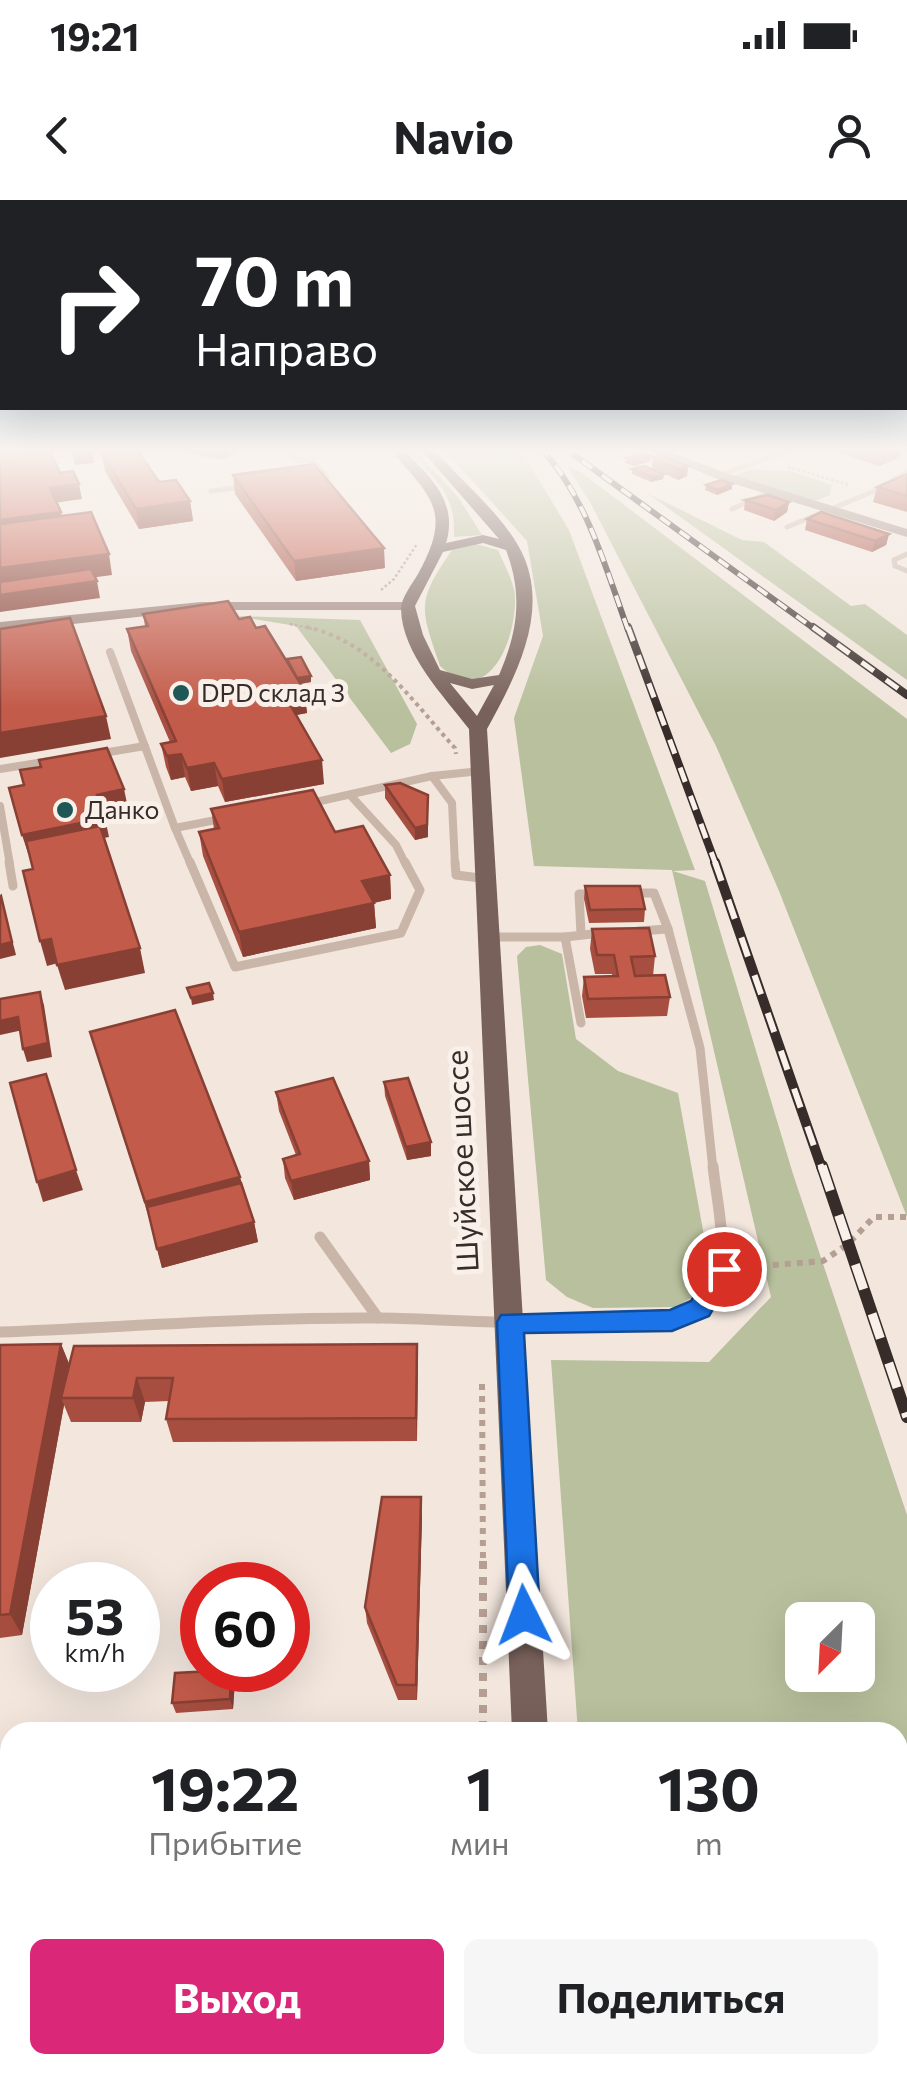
<!DOCTYPE html>
<html lang="ru">
<head>
<meta charset="utf-8">
<style>
  body { margin:0; font-family:Commissioner,sans-serif; background:#f6f6f6; color:#202124; height:100vh; display:flex; flex-direction:column; font-size:38px; white-space:nowrap }
  * { box-sizing:border-box; margin:0 }
  p { font-size:32px; color:#757577 }
  .icon { flex:none; width:55px; height:55px; fill:none; stroke:currentColor; stroke-width:2; stroke-linecap:round; stroke-linejoin:round }
  .map { position:relative; flex:1; overflow:hidden }
  .drawer { position:absolute; left:0px; top:1522px; width:908px; height:352px; display:flex; flex-direction:column; background:#fff; border-radius:30px 30px 0 0; box-shadow:0 10px 40px #0002 }
  .drawer>* { flex:none }
  .banner { position:absolute; left:0px; top:0px; width:908px; height:210px; box-shadow:0 10px 40px #0002; background:#202124; color:#fff; overflow:hidden }
  .needle { width:65px; rotate:204deg }
  .controls { position:absolute; left:785px; top:1402px; display:grid; gap:20px }
  .controls a { display:grid; place-items:center; width:90px; height:90px; border-radius:15px; background:#fff; box-shadow:0 10px 40px #0002; font-size:50px }
  .speed { position:absolute; left:30px; top:1362px; display:flex; gap:20px; font-size:50px; font-weight:700; text-align:center }
  .speed>* { display:grid; place-content:center; width:130px; height:130px; border-radius:50%; background:#fff; box-shadow:0 10px 40px #0002; line-height:1 }
  .speed small { font-size:25px; font-weight:400 }
  .speed .limit { border:15px solid #d22; background:#fff; color:#111 }
  .pin { position:absolute; display:grid; place-items:center; width:85px; height:85px; color:#fff; margin:-42px; border:5px solid #fff; border-radius:50%; box-shadow:0 2px 10px #0007 }
  .me { position:absolute; width:110px; margin:-55px; rotate:357deg; stroke-linejoin:round; filter:drop-shadow(0 0 8px #0008) }
  .turn { display:flex; align-items:center; gap:35px; height:210px; padding:0 30px; font-size:45px }
  .turn .icon { width:130px; height:130px; stroke-width:2.5 }
  .turn b { display:block; font-size:70px; line-height:85px }
  .eta { display:flex; justify-content:space-evenly; align-items:center; height:170px; text-align:center }
  .eta b { font-size:60px; font-weight:700; line-height:70px }
  .cta { display:flex; gap:20px; margin-top:auto; padding:20px 30px }
  .cta a { flex:1; height:115px; border-radius:15px; background:#db2777; color:#fff; font-size:40px; font-weight:700; line-height:115px; text-align:center }
  .cta a+a { background:#f6f6f6; color:#202124 }
  .status { display:flex; justify-content:space-between; align-items:center; height:70px; padding:0 50px; background:#fff; direction:ltr }
  .status svg { height:28px; fill:currentColor }
  header { display:flex; justify-content:space-between; align-items:center; height:130px; padding:0 30px; background:#fff; font-size:45px; font-weight:700 }
  .map>svg:first-child { display:block }
</style>
</head>
<body>
<div class="status"><b>19:21</b><svg viewBox="0 0 49 12"><path d="M0 12V9h3v3zM5 12V6h3v6zM10 12V3h3v9zM15 12V0h3v12zM26 1h20v11H26zM47 4h2v5h-2z"/></svg></div>
<header><svg class="icon" aria-label="back" viewBox="0 0 24 24"><path d="M15 5l-7 7 7 7"/></svg>Navio<svg class="icon" aria-label="person" viewBox="0 0 24 24"><circle cx="12" cy="8" r="4"/><path d="M4 21q1-7 8-7t8 7"/></svg></header>
<div class="map">
<svg width="907" height="1873" viewBox="0 0 907 1873">
  <rect width="100%" height="100%" fill="#f2e6dd"/>
  <g fill="#b8c09d" fill-rule="evenodd">
    <path d="M412,247L458,297L482,335L454,337C456,292 434,278 405,248Z"/>
    <path d="M442,247H519L569,330L695,670L673,671L705,681L793,974L907,1315V1873H603V1865H898V1532H578L551,1160L709,1162L771,1097L672,670L534,666L514,518L543,436L527,341ZM802,1420H858V1475H802Z"/>
    <path d="M568,268L578,270L907,519V1017L779,691L716,546L590,302Z"/>
    <path d="M751,269L791,271L832,285L830,295L815,301L734,276Z"/>
    <path d="M647,293L742,340L764,342L851,406L865,404L907,435V480Z"/>
    <path d="M476,344L498,350C504,365 514,381 515,396C517,436 490,512 440,466C421,409 415,403 452,350Z"/>
    <path d="M235,416L360,420L417,524L410,544L391,553L296,426Z"/>
    <path d="M540,745L562,754L576,839L618,871L678,893L709,1063L702,1091L676,1107L593,1108L567,1097L546,1080L517,756L526,747Z"/>
  </g>
  <g fill="none" stroke-linecap="round" stroke-linejoin="round">
    <g stroke="#b59f93" stroke-width="2.5" stroke-dasharray="2.5 2.5" stroke-linecap="butt">
      <path d="M788,267L849,285"/>
      <path d="M381,390L394,379L417,344"/>
      <path d="M290,424L318,430"/>
    </g>
    <path stroke="#b59f93" stroke-width="4" stroke-dasharray="4 4" stroke-linecap="butt" d="M306,427C373,441 411,500 455,548L456,554"/>
    <g stroke="#b59f93" stroke-width="6" stroke-dasharray="6 6" stroke-linecap="butt">
      <path d="M737,1068L823,1061L848,1044L874,1017H907"/>
      <path d="M482,1184L483,1363"/>
    </g>
    <g stroke="#b59f93" stroke-width="8" stroke-dasharray="8 8" stroke-linecap="butt">
      <path d="M483,1361V1532"/>
      <path d="M485,1865V1873"/>
    </g>
    <g stroke="#cab5a9" stroke-width="5">
      <path d="M282,247L297,260L313,261L327,277L316,278"/>
      <path d="M719,275L800,247"/>
      <path d="M211,291L244,287"/>
      <path d="M732,309L770,292"/>
      <path d="M787,327L872,292L907,272"/>
      <path d="M907,354L894,360L895,366L907,371"/>
    </g>
    <g stroke="#cab5a9" stroke-width="8">
      <path d="M110,452L175,628L226,618"/>
      <path d="M97,554L145,546"/>
      <path d="M0,569L50,561"/>
      <path d="M432,576L452,603L455,665"/>
      <path d="M351,596L396,645L406,665"/>
      <path d="M307,604L432,576L481,571"/>
      <path d="M0,606L10,665"/>
      <path d="M175,628L191,665"/>
    </g>
    <g stroke="#cab5a9" stroke-width="9">
      <path d="M9,662L13,686"/>
      <path d="M190,662L235,767L401,733L420,690L405,662"/>
      <path d="M455,662L456,675L488,679"/>
      <path d="M629,693H654L668,729"/>
      <path d="M638,731L668,729L700,848L713,969"/>
      <path d="M581,734L579,694H597"/>
      <path d="M492,737H565L581,823"/>
      <path d="M565,737L601,733"/>
    </g>
    <g stroke="#cab5a9" stroke-width="11">
      <path d="M320,1037L378,1118"/>
      <path d="M0,1132C126,1127 254,1117 380,1118C438,1118 659,1135 697,1109C738,1082 717,1008 713,966"/>
    </g>
    <g fill="#9d847b" fill-rule="evenodd">
      <path d="M640,247H657L723,272L907,329V337L715,278Z"/>
      <path d="M201,402H408L415,406L408,410H201L0,432V422Z"/>
    </g>
    <g fill="#78615a" fill-rule="evenodd">
      <path d="M388,247H401C428,275 459,300 446,343L483,335L499,339L419,247H432C460,280 498,310 519,347C553,408 516,476 487,529L548,1532H512L469,529C444,496 402,454 401,409C401,398 412,384 418,374C454,309 430,297 388,247ZM483,343L506,350C523,395 518,431 499,475L472,479L440,470L423,435L415,406L443,352ZM450,483L472,489L494,485L477,516Z"/>
      <path d="M525,1865H567L568,1873H526Z"/>
    </g>
    <g stroke="#372c29" stroke-width="6">
      <g id="rail-far3">
        <path d="M540,247C587,298 605,366 628,430"/>
        <path d="M563,247L816,430"/>
      </g>
    </g>
    <g stroke="#372c29" stroke-width="8">
      <g id="rail-far2">
        <path d="M628,427L716,665"/>
        <path d="M813,427L907,495"/>
      </g>
    </g>
    <g stroke="#372c29" stroke-width="10">
      <path id="rail-far1" d="M715,662L822,969"/>
    </g>
    <g stroke="#372c29" stroke-width="12">
      <path id="rail" d="M822,966L907,1217"/>
    </g>
    <use href="#rail-far3" stroke="#f9f0e9" stroke-width="4" stroke-dasharray="12" stroke-linecap="butt"/>
    <use href="#rail-far2" stroke="#f9f0e9" stroke-width="5" stroke-dasharray="15" stroke-linecap="butt"/>
    <use href="#rail-far1" stroke="#f9f0e9" stroke-width="6" stroke-dasharray="20" stroke-linecap="butt"/>
    <use href="#rail" stroke="#f9f0e9" stroke-width="9" stroke-dasharray="26" stroke-linecap="butt"/>
  </g>
  <g fill="#a84e40">
    <path d="M164,247H236V252L220,260Z"/>
    <path d="M748,247H774L761,252Z"/>
    <path d="M822,247H902L899,258L879,266Z"/>
    <path d="M101,252L159,282L190,301L193,321L139,329L105,271Z"/>
    <path d="M651,256L650,261L634,266L625,263L626,258Z"/>
    <path d="M653,258L688,266L687,276L678,280L652,268Z"/>
    <path d="M632,269L664,274L663,279L651,282L632,274Z"/>
    <path d="M907,274V312L873,302L877,287Z"/>
    <path d="M233,275L385,368L296,381L235,294Z"/>
    <path d="M706,285L732,289L717,295L705,290Z"/>
    <path d="M745,300L789,302L787,312L774,321L744,310Z"/>
    <path d="M807,319L889,334L886,345L872,352L805,330Z"/>
    <path d="M143,414L239,419L256,428L287,462L311,476V482L301,484L307,513L296,515L324,584L225,602L218,586L191,591L185,577L171,580L166,567L161,544L170,542L131,451L127,429L145,426Z"/>
    <path d="M385,585L428,637L415,640L385,598Z"/>
    <path d="M211,609L335,632L390,675L391,699L374,703L376,728L243,757L203,656L199,632L214,629Z"/>
    <path d="M585,686L645,709L644,722L589,723L584,699Z"/>
    <path d="M592,729L655,756L653,776L670,797L667,816L586,818L582,796L584,777L612,776V774H595L590,749Z"/>
    <path d="M90,832L240,977L254,1022L258,1042L162,1068L151,1024Z"/>
    <path d="M384,882L431,956L407,960L385,896Z"/>
    <path d="M276,892L369,961L370,980L294,1000L285,978L283,959L296,955L279,911Z"/>
    <path d="M61,1144L69,1165L417,1144V1241L173,1242L166,1219L169,1201L145,1202L141,1222H71L64,1205L22,1435L0,1438V1145Z"/>
    <path d="M422,1315L417,1500H398L367,1423L365,1407Z"/>
    <path d="M232,1470L235,1480L233,1509L176,1513L172,1503Z"/>
  </g>
  <g fill="#884034">
    <path d="M46,247H61L62,250L47,252Z"/>
    <path d="M219,247H236V252L220,260Z"/>
    <path d="M894,247H902L899,258L879,266L882,252Z"/>
    <path d="M92,253L94,263L75,265L73,255Z"/>
    <path d="M651,256L650,261L634,266V261Z"/>
    <path d="M688,266L687,276L678,280L679,270Z"/>
    <path d="M664,274L663,279L651,282L652,277Z"/>
    <path d="M79,284L82,299L53,303L50,288Z"/>
    <path d="M732,284V289L717,295V290Z"/>
    <path d="M190,301L193,321L139,329L136,309Z"/>
    <path d="M789,302L787,312L774,321L776,310Z"/>
    <path d="M61,312L64,327L0,336V320Z"/>
    <path d="M889,334L886,345L872,352L875,341Z"/>
    <path d="M384,348L385,368L296,381L294,361Z"/>
    <path d="M109,354L112,375L0,390V368Z"/>
    <path d="M97,381L100,398L0,412V395Z"/>
    <path d="M311,476V482L297,484V478Z"/>
    <path d="M305,491L307,513L286,517L284,494Z"/>
    <path d="M106,516L111,539L0,558V533Z"/>
    <path d="M181,554L185,577L171,580L167,556Z"/>
    <path d="M322,560L324,584L225,602L222,579Z"/>
    <path d="M214,563L218,586L191,591L187,568Z"/>
    <path d="M124,589L128,608L101,613L97,595Z"/>
    <path d="M428,595V637L415,640V628Z"/>
    <path d="M105,618L109,637L28,653L22,635Z"/>
    <path d="M390,675L391,699L363,705L362,681Z"/>
    <path d="M1,696L16,755L0,759V745Z"/>
    <path d="M374,703L376,728L243,757L239,732Z"/>
    <path d="M51,739L58,763L47,766L40,741Z"/>
    <path d="M140,748L145,773L65,790L57,765Z"/>
    <path d="M40,792L44,805L52,857L27,862L23,849Z"/>
    <path d="M213,793L214,800L192,805L191,798Z"/>
    <path d="M18,817L23,830L0,835V821Z"/>
    <path d="M431,942V956L407,960L406,947Z"/>
    <path d="M369,961L370,980L294,1000L291,981Z"/>
    <path d="M76,970L83,990L43,1002L37,982Z"/>
    <path d="M240,977L245,1002L152,1027L145,1002Z"/>
    <path d="M254,1022L258,1042L162,1068L157,1049Z"/>
    <path d="M61,1144L71,1168L61,1198L64,1205L22,1435L10,1414Z"/>
    <path d="M417,1144L418,1168L417,1241L416,1218Z"/>
    <path d="M137,1178L145,1202L141,1222L133,1198Z"/>
    <path d="M421,1297L422,1315L417,1500L416,1485Z"/>
    <path d="M232,1470L235,1480L233,1509L230,1499Z"/>
    <path d="M0,1650L4,1708L0,1710Z"/>
  </g>
  <g fill="#c35b4a" stroke="#884034" stroke-width="2.5">
    <path d="M0,247H48L60,273L73,271L79,284L50,288L61,312L0,320Z"/>
    <path d="M70,247H90L92,253L73,255Z"/>
    <path d="M868,247H894L882,252Z"/>
    <path d="M136,248L159,282L176,280L190,301L136,309L101,252Z"/>
    <path d="M642,253L651,256L634,261L626,258Z"/>
    <path d="M662,255L688,266L679,270L653,258Z"/>
    <path d="M314,264L384,348L294,361L233,275Z"/>
    <path d="M644,266L664,274L652,277L632,269Z"/>
    <path d="M907,274V296L877,287Z"/>
    <path d="M721,280L732,284L717,290L706,285Z"/>
    <path d="M768,295L789,302L776,310L745,300Z"/>
    <path d="M91,312L109,354L0,368V324Z"/>
    <path d="M821,312L889,334L875,341L807,319Z"/>
    <path d="M91,369L97,381L0,395V382Z"/>
    <path d="M228,401L239,419L250,417L256,428L265,426L305,491L284,494L322,560L222,579L214,563L187,568L181,554L167,556L161,544L176,541L127,429L148,426L143,414Z"/>
    <path d="M70,418L106,516L0,533V429Z"/>
    <path d="M301,457L311,476L297,478L287,459Z"/>
    <path d="M107,548L124,589L97,595L105,618L22,635L9,588L24,585L20,570L41,567L39,560Z"/>
    <path d="M400,583L428,595L427,625L415,628L385,585Z"/>
    <path d="M313,590L335,632L363,626L390,675L362,681L374,703L239,732L199,632L219,628L211,609Z"/>
    <path d="M100,626L140,748L57,765L51,739L40,741L23,671L33,669L26,641Z"/>
    <path d="M585,686H640L645,709L590,710Z"/>
    <path d="M1,696L12,742L0,745V697Z"/>
    <path d="M649,728L655,756L631,757L635,776L665,775L670,797L588,799L584,777L618,776L614,755H597L592,729Z"/>
    <path d="M209,783L213,793L191,798L187,788Z"/>
    <path d="M40,792L48,843L23,849L18,817L0,821V799Z"/>
    <path d="M175,810L240,977L145,1002L90,832Z"/>
    <path d="M46,874L76,970L37,982L10,883Z"/>
    <path d="M333,878L369,961L291,981L283,959L300,954L276,892Z"/>
    <path d="M408,878L431,942L406,947L384,882Z"/>
    <path d="M241,983L254,1022L157,1049L147,1007Z"/>
    <path d="M61,1144L10,1414L0,1415V1145Z"/>
    <path d="M417,1144L416,1218L166,1219L173,1178H137L133,1198H61L74,1146Z"/>
    <path d="M382,1297H421L416,1485H397L365,1407Z"/>
    <path d="M231,1470L230,1499L172,1503L175,1473Z"/>
  </g>
  <linearGradient id="sky" x2="0" y2="1"><stop stop-color="#7db2d0"/><stop offset="0.49" stop-color="#f9f4f0"/><stop offset="1" stop-color="#f9f4f0" stop-opacity="0"/></linearGradient>
  <rect width="907" height="509" fill="url(#sky)"/>
  <path fill="#1a73e8" stroke="#114b97" stroke-width="2.5" d="M724,1059L733,1062L736,1069L709,1116L672,1131L524,1133L540,1415L535,1426L524,1430L514,1426L509,1415L497,1122L501,1115L670,1110L691,1101L715,1062Z"/>
  <g fill="#1f5756" stroke="#f9f0e9" stroke-width="4">
    <circle cx="181" cy="493" r="10"/>
    <circle cx="65" cy="610" r="10"/>
  </g>
  <g text-anchor="middle" stroke-width="10" stroke-linejoin="round" paint-order="stroke">
    <g font-size="25" fill="#372c29" stroke="#f9f0e9" text-anchor="start">
      <text x="201" y="502">DPD склад 3</text>
      <text x="85" y="619">Данко</text>
    </g>
    <g font-size="30" fill="#372c29" stroke="#f9f0e9">
      <text transform="translate(463 961) rotate(-93)" y="10">Шуйское шоссе</text>
    </g>
  </g>
</svg>
<div class="controls">
<a><svg class="needle" viewBox="-14 -14 28 28"><path d="M0-13l5 13h-10z" fill="#e53935"/><path d="M0 13l5-13h-10z" fill="#757577"/></svg></a>
</div>
<div class="speed"><div>53<small>km/h</small></div><div class="limit">60</div></div>
<div class="pin" style="left:724px;top:1069px;background:#d93025"><svg class="icon" aria-label="arrive" viewBox="0 0 24 24"><path d="M6 21V4h12l-3 4 3 4H6"/></svg></div>
<svg class="me" style="left:524px;top:1415px" viewBox="-20 -20 40 40"><path d="M0-17L14 15 0 8-14 15z" fill="#1a73e8" stroke="#fff" stroke-width="4"/></svg>
<div class="banner">
<div class="turn"><svg class="icon" aria-label="right" viewBox="0 0 24 24"><path d="M7 20v-9h11M14 6l5 5-5 5"/></svg><div><b>70 m</b>Направо</div></div>
</div>
<section class="drawer">
<div class="eta">
<div><b>19:22</b><p>Прибытие</p></div>
<div><b>1</b><p>мин</p></div>
<div><b>130</b><p>m</p></div>
</div>
<div class="cta"><a>Выход</a><a>Поделиться</a></div>
</section>
</div>
</body>
</html>
